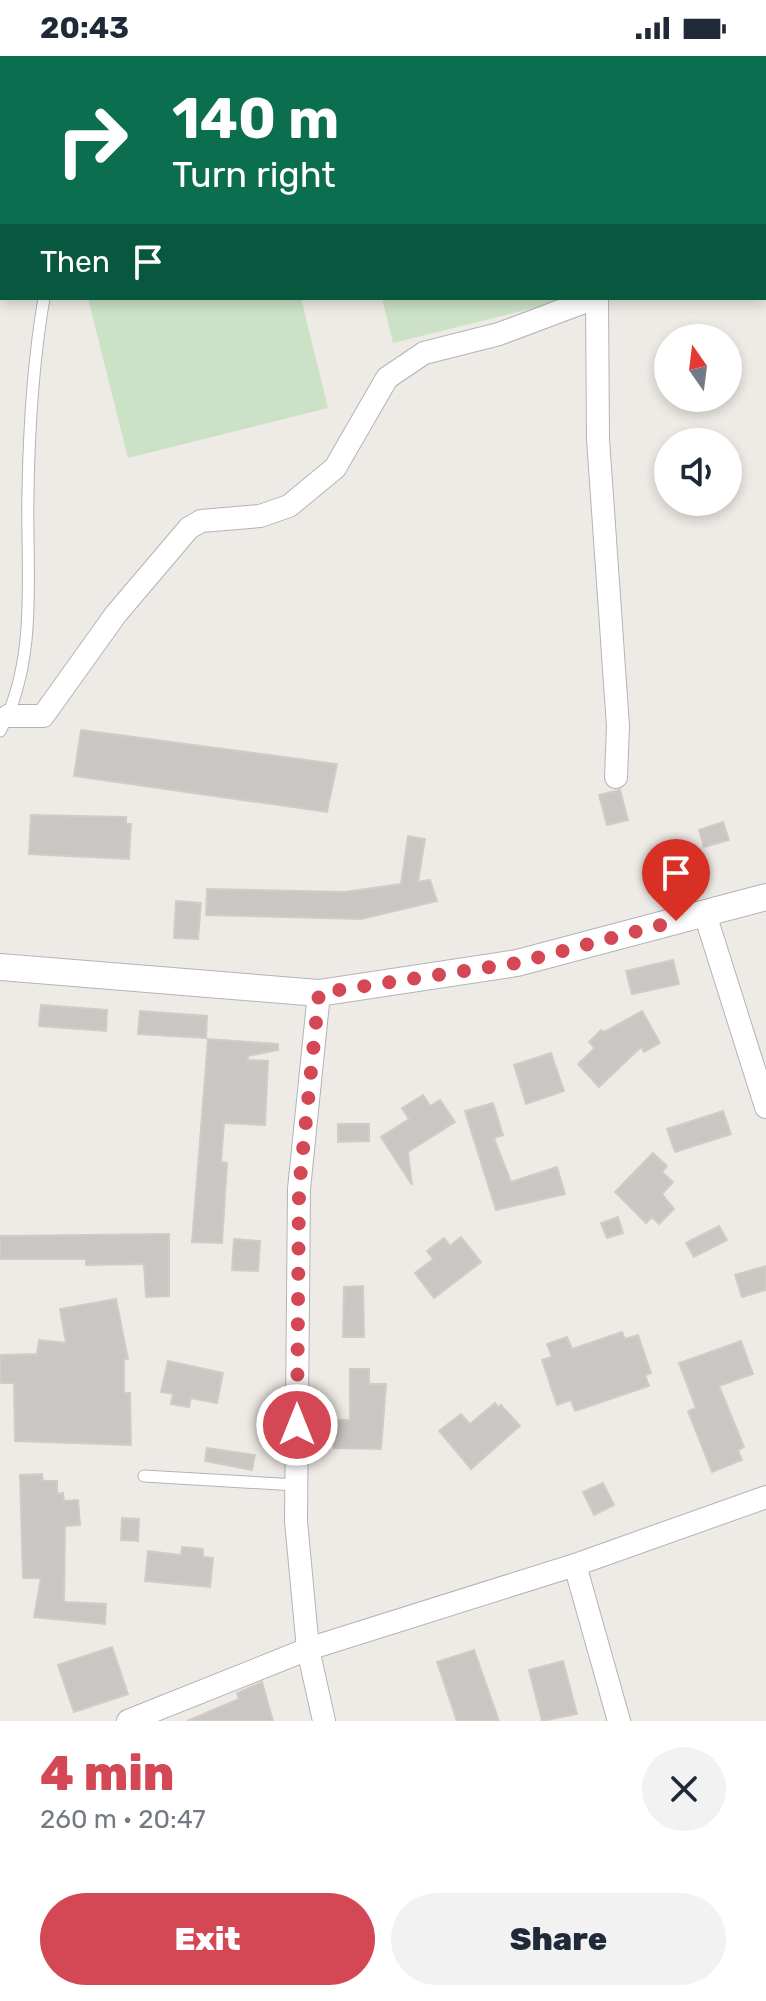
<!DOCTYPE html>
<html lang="en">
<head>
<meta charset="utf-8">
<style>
  body { margin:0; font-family:Rubik,sans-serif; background:#f2f2f3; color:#1f2937; height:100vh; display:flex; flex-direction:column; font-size:30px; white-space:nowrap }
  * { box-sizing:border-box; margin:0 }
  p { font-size:26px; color:#747a83 }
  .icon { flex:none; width:44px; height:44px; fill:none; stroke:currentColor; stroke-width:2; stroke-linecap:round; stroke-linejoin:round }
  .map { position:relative; height:1665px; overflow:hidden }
  .panel { display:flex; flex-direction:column; background:#fff; flex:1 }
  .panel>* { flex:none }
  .banner { position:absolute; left:0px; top:0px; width:766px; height:244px; box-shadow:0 4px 12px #0003; background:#0b6e4f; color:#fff; overflow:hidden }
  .needle { width:52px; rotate:346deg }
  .buttons { position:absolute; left:654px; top:268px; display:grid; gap:16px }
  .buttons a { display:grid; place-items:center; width:88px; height:88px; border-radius:50%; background:#fff; box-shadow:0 4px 12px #0003; font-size:40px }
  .pin { position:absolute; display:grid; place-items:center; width:68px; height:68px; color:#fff; margin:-82px -34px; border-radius:50% 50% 50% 0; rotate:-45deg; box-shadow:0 0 8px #0007 }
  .pin .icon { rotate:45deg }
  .me { position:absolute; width:88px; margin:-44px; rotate:0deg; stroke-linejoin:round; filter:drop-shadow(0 0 6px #0008) }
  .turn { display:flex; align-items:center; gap:28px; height:168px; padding:0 40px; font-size:36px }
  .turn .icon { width:104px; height:104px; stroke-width:2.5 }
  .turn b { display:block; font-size:56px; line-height:68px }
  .then { display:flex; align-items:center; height:76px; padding:0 40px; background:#0003; gap:16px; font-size:30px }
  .round { display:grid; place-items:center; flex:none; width:84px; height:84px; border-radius:42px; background:#f2f2f3 }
  .headline { display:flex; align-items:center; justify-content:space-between; height:136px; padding:0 40px }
  h1 { font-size:48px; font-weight:800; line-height:60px; color:#d44755 }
  .cta { display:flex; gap:16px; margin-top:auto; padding:16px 40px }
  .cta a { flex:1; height:92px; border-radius:48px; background:#d44755; color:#fff; font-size:32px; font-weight:800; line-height:92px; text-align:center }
  .cta a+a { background:#f2f2f3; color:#1f2937 }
  .status { display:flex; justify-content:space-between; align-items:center; height:56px; padding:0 40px; background:#fff; direction:ltr }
  .status svg { height:22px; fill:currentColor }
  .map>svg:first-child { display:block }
</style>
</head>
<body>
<div class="status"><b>20:43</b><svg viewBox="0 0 49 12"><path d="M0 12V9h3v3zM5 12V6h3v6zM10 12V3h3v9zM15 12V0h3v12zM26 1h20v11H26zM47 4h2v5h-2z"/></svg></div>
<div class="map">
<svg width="766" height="1665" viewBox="0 0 766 1665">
  <rect width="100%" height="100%" fill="#eeebe6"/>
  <g fill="#cbe2c6">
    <path d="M88,242H301L328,352L128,402Z"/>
    <path d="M382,242H553L554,247L393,287Z"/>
  </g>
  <g fill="#cac6c3" stroke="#d2ccc5" stroke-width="2">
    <path d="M81,674L337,708L327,756L74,720Z"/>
    <path d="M620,734L628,764L607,769L599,739Z"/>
    <path d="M31,759L126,761V768H131L129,803L29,798Z"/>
    <path d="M723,766L729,784L704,791L699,774Z"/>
    <path d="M408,780L425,783L418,826L430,824L437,845L361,863L206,859L207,833L345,836L401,828Z"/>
    <path d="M176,845L201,847L198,883L174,882Z"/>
    <path d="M673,904L679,928L632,938L626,915Z"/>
    <path d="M41,949L107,954L106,975L39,970Z"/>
    <path d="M140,955L207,960L206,982L138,978Z"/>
    <path d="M642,955L660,987L644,996L641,991L599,1031L578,1008L595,992L589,986L601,974L604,976Z"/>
    <path d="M208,983L278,988V994L248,1000V1004L268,1005L265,1069L224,1067L221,1106L227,1107L222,1187L192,1186Z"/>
    <path d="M551,997L564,1035L526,1048L514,1009Z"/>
    <path d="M423,1039L430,1050L440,1044L455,1066L408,1096L412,1129L381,1081L409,1063L402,1052Z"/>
    <path d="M493,1047L503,1079L494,1082L511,1126L557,1111L565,1138L496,1154L465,1055Z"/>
    <path d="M723,1055L731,1078L675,1096L667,1073Z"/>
    <path d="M338,1068H369V1085L338,1086Z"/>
    <path d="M653,1097L667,1110L662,1116L673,1126L662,1138L674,1153L659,1168L652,1161L646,1167L615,1136Z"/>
    <path d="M618,1161L623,1177L607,1182L601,1167Z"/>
    <path d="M719,1170L727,1184L694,1201L686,1187Z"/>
    <path d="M169,1178V1240L146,1241L144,1208L86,1209V1203H0V1180Z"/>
    <path d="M461,1181L481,1206L434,1242L415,1217L433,1203L427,1195L444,1182L450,1190Z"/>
    <path d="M234,1183L260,1185L258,1215L232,1214Z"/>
    <path d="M766,1210V1234L742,1241L735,1219Z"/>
    <path d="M363,1230L364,1281H343L344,1231Z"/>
    <path d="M116,1243L128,1303H124V1337H130L131,1389L15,1385L14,1327H0V1299L37,1298L39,1284L66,1287L60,1253Z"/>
    <path d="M622,1276L625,1283L638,1279L651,1317L645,1319L649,1330L575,1355L571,1344L557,1349L542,1304L552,1301L547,1288L567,1281L572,1293Z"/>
    <path d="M741,1285L753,1318L719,1330L744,1391L738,1394L742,1404L712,1416L688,1355L696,1352L679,1307Z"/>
    <path d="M168,1305L223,1317L217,1347L191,1342L189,1351L171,1348L173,1338L161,1336Z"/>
    <path d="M350,1313H369V1328H386L381,1393L334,1392V1364H350Z"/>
    <path d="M495,1347L498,1351L501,1349L520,1370L471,1413L439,1375L461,1358L470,1368Z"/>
    <path d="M207,1392L255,1399L252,1414L205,1405Z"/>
    <path d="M42,1418L43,1425H57V1438L63,1437L64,1445L78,1444L80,1469L65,1470L64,1546L106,1548L105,1568L34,1561L41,1522H23L20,1419Z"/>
    <path d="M603,1427L614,1449L594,1459L583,1436Z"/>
    <path d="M122,1462L139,1463L138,1485L121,1484Z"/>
    <path d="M182,1491L203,1493V1501L213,1502L210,1531L145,1525L148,1495L181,1499Z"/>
    <path d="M112,1591L128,1638L74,1656L58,1609Z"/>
    <path d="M474,1594L499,1665H457L437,1606Z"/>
    <path d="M563,1605L577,1658L542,1665L529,1614Z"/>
    <path d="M262,1626L273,1665H187L239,1643L237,1637Z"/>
  </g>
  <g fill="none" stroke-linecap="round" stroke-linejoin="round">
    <g stroke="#b1b4b7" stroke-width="13">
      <g id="service">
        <path d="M67,0V2"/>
        <path d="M0,675C39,604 26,514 28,436C29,371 33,306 44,242"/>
        <path d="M144,1420L296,1429"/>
      </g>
    </g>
    <g stroke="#b1b4b7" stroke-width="24">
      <g id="minor">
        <path d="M597,242L598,383L618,670L616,721"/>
        <path d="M8,660H43L116,558L189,472L201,465L260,460L289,450L335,412L387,322L424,297L499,278L595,242"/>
        <path d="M705,858L766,1051"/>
        <path d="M319,937L299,1133L296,1465L308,1593L324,1665"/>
        <path d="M575,1509L619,1665"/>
        <path d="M128,1665L308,1593L575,1509L766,1441"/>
      </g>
    </g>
    <g stroke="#b1b4b7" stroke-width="28">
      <path id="tertiary" d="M0,911L319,937L517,907L766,841"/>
    </g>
    <use href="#service" stroke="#fff" stroke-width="11"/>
    <use href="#minor" stroke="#fff" stroke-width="22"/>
    <use href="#tertiary" stroke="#fff" stroke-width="26"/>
  </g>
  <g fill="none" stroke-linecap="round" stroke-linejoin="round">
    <path stroke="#d44755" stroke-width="14" stroke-dasharray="0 25.2" d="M297,1369L299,1133L319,937L517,907L676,865"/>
  </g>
</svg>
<div class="buttons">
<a><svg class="needle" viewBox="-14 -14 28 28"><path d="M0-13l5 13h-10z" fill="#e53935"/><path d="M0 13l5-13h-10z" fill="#747a83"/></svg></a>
<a><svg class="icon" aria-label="sound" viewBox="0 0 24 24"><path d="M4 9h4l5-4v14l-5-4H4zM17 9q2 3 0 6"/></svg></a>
</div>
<div class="pin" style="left:676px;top:865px;background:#d93025"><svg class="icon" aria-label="arrive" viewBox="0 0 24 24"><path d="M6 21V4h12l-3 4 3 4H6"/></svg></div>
<svg class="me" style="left:297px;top:1369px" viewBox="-20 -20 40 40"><circle r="17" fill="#d44755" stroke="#fff" stroke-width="3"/><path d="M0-11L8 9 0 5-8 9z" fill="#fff"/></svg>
<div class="banner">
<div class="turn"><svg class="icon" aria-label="right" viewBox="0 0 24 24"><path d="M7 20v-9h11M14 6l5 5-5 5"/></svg><div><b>140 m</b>Turn right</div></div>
<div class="then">Then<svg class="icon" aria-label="arrive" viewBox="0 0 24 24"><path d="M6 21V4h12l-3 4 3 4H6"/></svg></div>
</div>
</div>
<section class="panel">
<div class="headline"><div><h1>4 min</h1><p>260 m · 20:47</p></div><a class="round"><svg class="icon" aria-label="close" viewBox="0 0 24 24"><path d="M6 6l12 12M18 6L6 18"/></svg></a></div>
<div class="cta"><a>Exit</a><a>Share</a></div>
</section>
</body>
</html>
